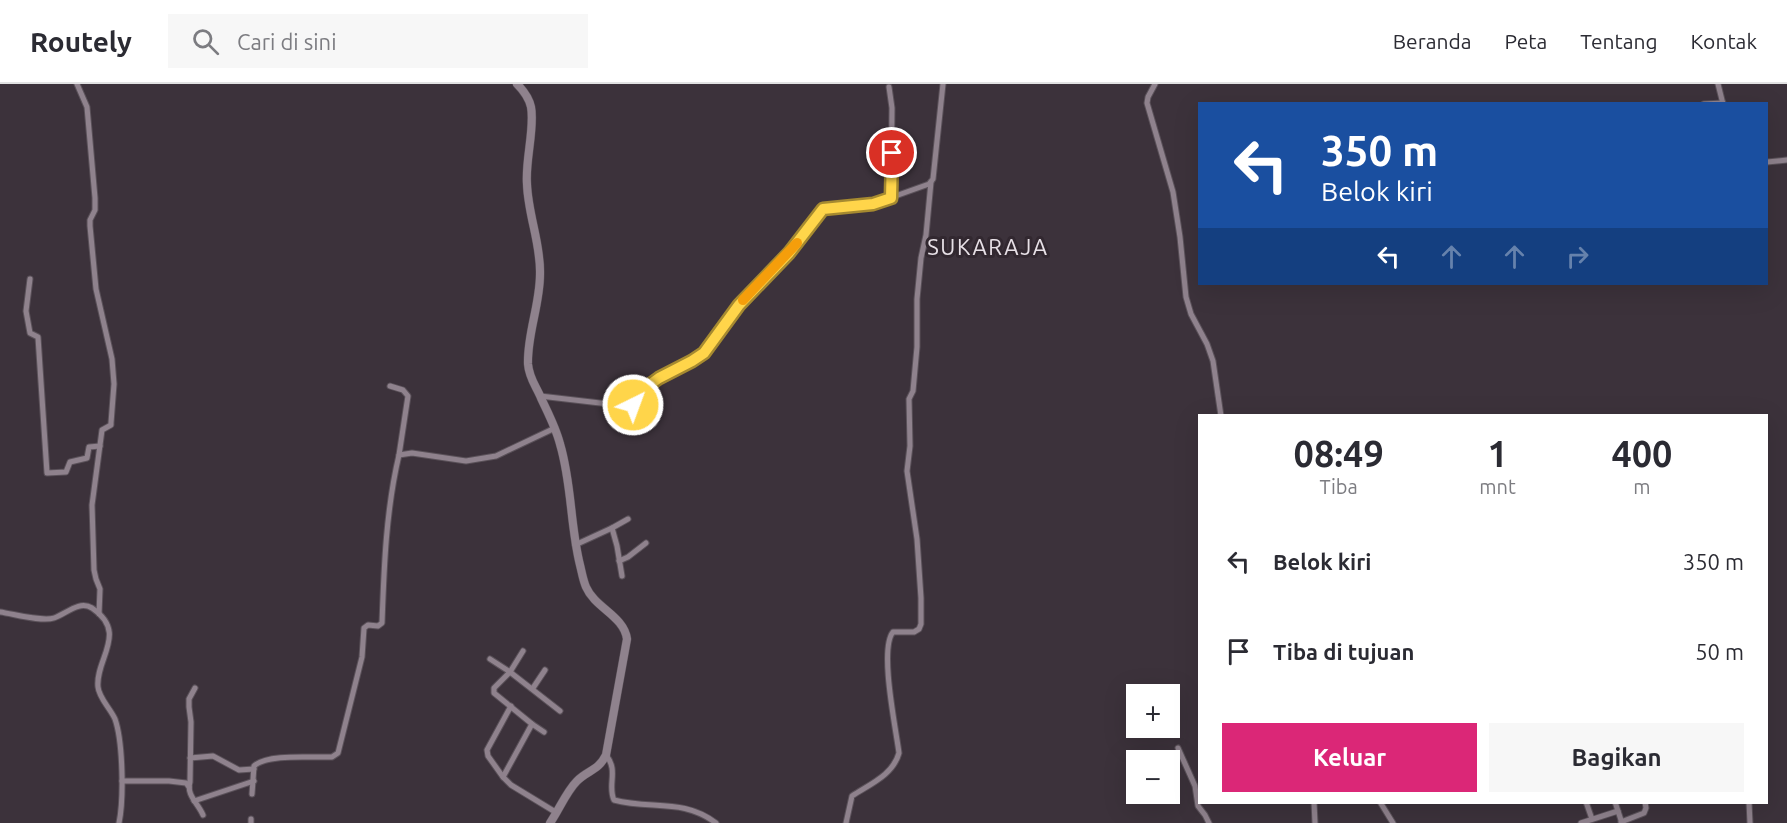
<!DOCTYPE html>
<html lang="id">
<head>
<meta charset="utf-8">
<style>
  body { margin:0; font-family:Ubuntu,sans-serif; background:#f7f7f7; color:#2b2b33; height:100vh; display:flex; flex-direction:column; font-size:22px; white-space:nowrap }
  * { box-sizing:border-box; margin:0 }
  p { font-size:20px; color:#7c7c81 }
  .icon { flex:none; width:33px; height:33px; fill:none; stroke:currentColor; stroke-width:2; stroke-linecap:round; stroke-linejoin:round }
  .map { position:relative; flex:1; overflow:hidden }
  .details { position:absolute; left:1198px; top:330px; width:570px; height:390px; display:flex; flex-direction:column; background:#fff; border-radius:0px; box-shadow:0 6px 24px #0002 }
  .details>* { flex:none }
  .top-card { position:absolute; left:1198px; top:18px; width:570px; height:183px; border-radius:0px; box-shadow:0 6px 24px #0002; background:#1a4fa0; color:#fff; overflow:hidden }
  .controls { position:absolute; left:1126px; top:600px; display:grid; gap:12px }
  .controls a { display:grid; place-items:center; width:54px; height:54px; border-radius:0px; background:#fff; box-shadow:0 6px 24px #0002; font-size:30px }
  .pin { position:absolute; display:grid; place-items:center; width:51px; height:51px; color:#fff; margin:-26px; border:3px solid #fff; border-radius:50%; box-shadow:0 2px 6px #0007 }
  .me { position:absolute; width:66px; margin:-33px; rotate:42deg; stroke-linejoin:round; filter:drop-shadow(0 0 4px #0008) }
  .turn { display:flex; align-items:center; gap:21px; height:126px; padding:0 24px; font-size:27px }
  .turn .icon { width:78px; height:78px; stroke-width:2.5 }
  .turn b { display:block; font-size:42px; line-height:51px }
  .lanes { display:flex; align-items:center; height:57px; padding:0 24px; background:#0003; justify-content:center; gap:30px; direction:ltr }
  .lanes .off { opacity:.35 }
  .eta { display:flex; justify-content:space-evenly; align-items:center; height:102px; text-align:center }
  .eta b { font-size:36px; font-weight:700; line-height:42px }
  .cta { display:flex; gap:12px; margin-top:auto; padding:12px 24px }
  .cta a { flex:1; height:69px; border-radius:0px; background:#db2777; color:#fff; font-size:24px; font-weight:700; line-height:69px; text-align:center }
  .cta a+a { background:#f7f7f7; color:#2b2b33 }
  ul { padding:0; list-style:none }
  li { display:flex; align-items:center; gap:18px; height:90px; padding:0 24px }
  li div { flex:1 }
  li b { display:block; font-size:22px }
  li em { font-style:normal }
  header { display:flex; align-items:center; gap:36px; box-sizing:border-box; height:84px; padding:0 30px; background:#fff; border-bottom:2px solid #e1e1e2 }
  header strong { font-size:28px }
  nav { display:flex; gap:33px; margin-inline-start:auto; font-size:21px }
  .search { width:420px; height:54px; background:#f7f7f7; display:flex; align-items:center; gap:15px; box-sizing:border-box; padding:0 21px; border-radius:0px; color:#7c7c81; font-size:22px }
  .map>svg:first-child { display:block }
</style>
</head>
<body>
<header>
<strong>Routely</strong>
<div class="search"><svg class="icon" aria-label="search" viewBox="0 0 24 24"><circle cx="10" cy="10" r="6"/><path d="M15 15l6 6"/></svg>Cari di sini</div>
<nav><a>Beranda</a><a>Peta</a><a>Tentang</a><a>Kontak</a></nav>
</header>
<div class="map">
<svg width="1787" height="739" viewBox="0 0 1787 739">
  <rect width="100%" height="100%" fill="#3c323b"/>
  <g fill="none" stroke-linecap="round" stroke-linejoin="round">
    <g stroke="#5a5159" stroke-width="7">
      <g id="street">
        <path d="M77,0L87,23L95,114V126L90,136V142L96,205L112,275L114,300L111,339V341L102,346L92,421L94,486L96,495L100,505L99,530"/>
        <path d="M1155,0L1148,13L1147,19L1173,108L1180,153L1186,213L1191,230L1207,260L1213,277L1221,332"/>
        <path d="M1718,0L1723,20"/>
        <path d="M889,3L892,24L891,114"/>
        <path d="M1704,20L1723,19"/>
        <path d="M1767,78L1787,76"/>
        <path d="M30,195L26,227L30,249L38,253L47,389L66,388L70,378L87,374L89,363L100,362"/>
        <path d="M390,302L403,306L408,312L399,371"/>
        <path d="M540,312L626,322L638,318L648,302L659,294L692,277L704,269L739,221L789,169L823,125L873,120L929,100L933,95L943,0"/>
        <path d="M612,444L628,435"/>
        <path d="M575,461L612,444L617,462L622,492"/>
        <path d="M619,477L628,473L646,459"/>
        <path d="M0,528C14,530 42,538 54,534C66,530 79,516 92,524C129,549 95,575 98,603C99,614 110,624 115,635C123,658 124,715 119,739"/>
        <path d="M490,575L510,588L523,567"/>
        <path d="M195,604L189,615V623L191,638L190,698C186,711 198,719 203,731"/>
        <path d="M533,604L545,586"/>
        <path d="M532,640L544,648"/>
        <path d="M1178,664L1195,702L1198,722L1205,731L1209,739"/>
        <path d="M606,671C619,687 607,701 614,716C651,726 683,714 716,739"/>
        <path d="M190,674L213,672L239,686L254,685"/>
        <path d="M503,693L488,672L487,666L511,622"/>
        <path d="M122,697H169L186,699L189,703"/>
        <path d="M252,710L254,682C268,669 313,674 332,673L338,669L362,573L364,544L368,541L378,542L382,539C384,483 386,426 399,371L412,369L466,377L496,372L555,344"/>
        <path d="M194,717L254,697"/>
        <path d="M1314,718L1315,739"/>
        <path d="M1380,718L1393,739"/>
        <path d="M1586,718L1592,735"/>
        <path d="M1615,718L1622,739"/>
        <path d="M1749,718L1750,739"/>
        <path d="M557,729L511,701L503,693L532,640L494,609V604L510,588L560,627"/>
        <path d="M251,735V739"/>
        <path d="M1621,738L1644,729L1646,724L1645,718"/>
        <path d="M846,739L852,712C870,700 893,691 899,669C896,645 879,565 893,548H914L919,545L921,540V514L917,455L907,387L910,362L909,315L913,307L917,263V215L921,174L926,151L931,98"/>
        <path d="M1581,739L1618,727"/>
      </g>
    </g>
    <g stroke="#5a5159" stroke-width="9">
      <path id="secondary" d="M517,0C524,7 529,14 531,23C535,44 525,77 527,100C528,131 541,160 540,190C540,221 527,250 528,280C529,294 536,302 541,314C548,329 556,344 560,360C572,400 570,441 580,481C582,489 583,496 586,503C595,524 624,532 627,555L606,671C598,687 588,686 577,697C566,708 559,726 550,739"/>
    </g>
    <use href="#street" stroke="#8f828d" stroke-width="5"/>
    <use href="#secondary" stroke="#8f828d" stroke-width="8"/>
  </g>
  <g fill="none" stroke-linecap="round" stroke-linejoin="round">
    <g stroke="#a68a30" stroke-width="15">
      <path id="route" d="M633,321L638,318L648,302L659,294L692,277L704,269L739,221L789,169L823,125L873,120L891,114L892,69"/>
    </g>
    <use href="#route" stroke="#ffd54a" stroke-width="10"/>
    <path stroke="#f59e0b" stroke-width="10" d="M743,216L797,159"/>
  </g>
  <g text-anchor="middle" stroke-width="6" stroke-linejoin="round" paint-order="stroke">
    <g font-size="22" letter-spacing="1.5" fill="#e8e1e7" stroke="#322830">
      <text x="988" y="171">SUKARAJA</text>
    </g>
  </g>
</svg>
<div class="controls">
<a>+</a>
<a>−</a>
</div>
<div class="pin" style="left:892px;top:69px;background:#d93025"><svg class="icon" aria-label="arrive" viewBox="0 0 24 24"><path d="M6 21V4h12l-3 4 3 4H6"/></svg></div>
<svg class="me" style="left:633px;top:321px" viewBox="-20 -20 40 40"><circle r="17" fill="#ffd54a" stroke="#fff" stroke-width="3"/><path d="M0-11L8 9 0 5-8 9z" fill="#fff"/></svg>
<div class="top-card">
<div class="turn"><svg class="icon" aria-label="left" viewBox="0 0 24 24"><path d="M17 20v-9H6M10 6l-5 5 5 5"/></svg><div><b>350 m</b>Belok kiri</div></div>
<div class="lanes"><svg class="icon" aria-label="left" viewBox="0 0 24 24"><path d="M17 20v-9H6M10 6l-5 5 5 5"/></svg><svg class="icon off" aria-label="ahead" viewBox="0 0 24 24"><path d="M12 20V5M6 11l6-6 6 6"/></svg><svg class="icon off" aria-label="ahead" viewBox="0 0 24 24"><path d="M12 20V5M6 11l6-6 6 6"/></svg><svg class="icon off" aria-label="right" viewBox="0 0 24 24"><path d="M7 20v-9h11M14 6l5 5-5 5"/></svg></div>
</div>
<section class="details">
<div class="eta">
<div><b>08:49</b><p>Tiba</p></div>
<div><b>1</b><p>mnt</p></div>
<div><b>400</b><p>m</p></div>
</div>
<ul>
<li><svg class="icon" aria-label="left" viewBox="0 0 24 24"><path d="M17 20v-9H6M10 6l-5 5 5 5"/></svg><div><b>Belok kiri</b></div><em>350 m</em></li>
<li><svg class="icon" aria-label="arrive" viewBox="0 0 24 24"><path d="M6 21V4h12l-3 4 3 4H6"/></svg><div><b>Tiba di tujuan</b></div><em>50 m</em></li>
</ul>
<div class="cta"><a>Keluar</a><a>Bagikan</a></div>
</section>
</div>
</body>
</html>
